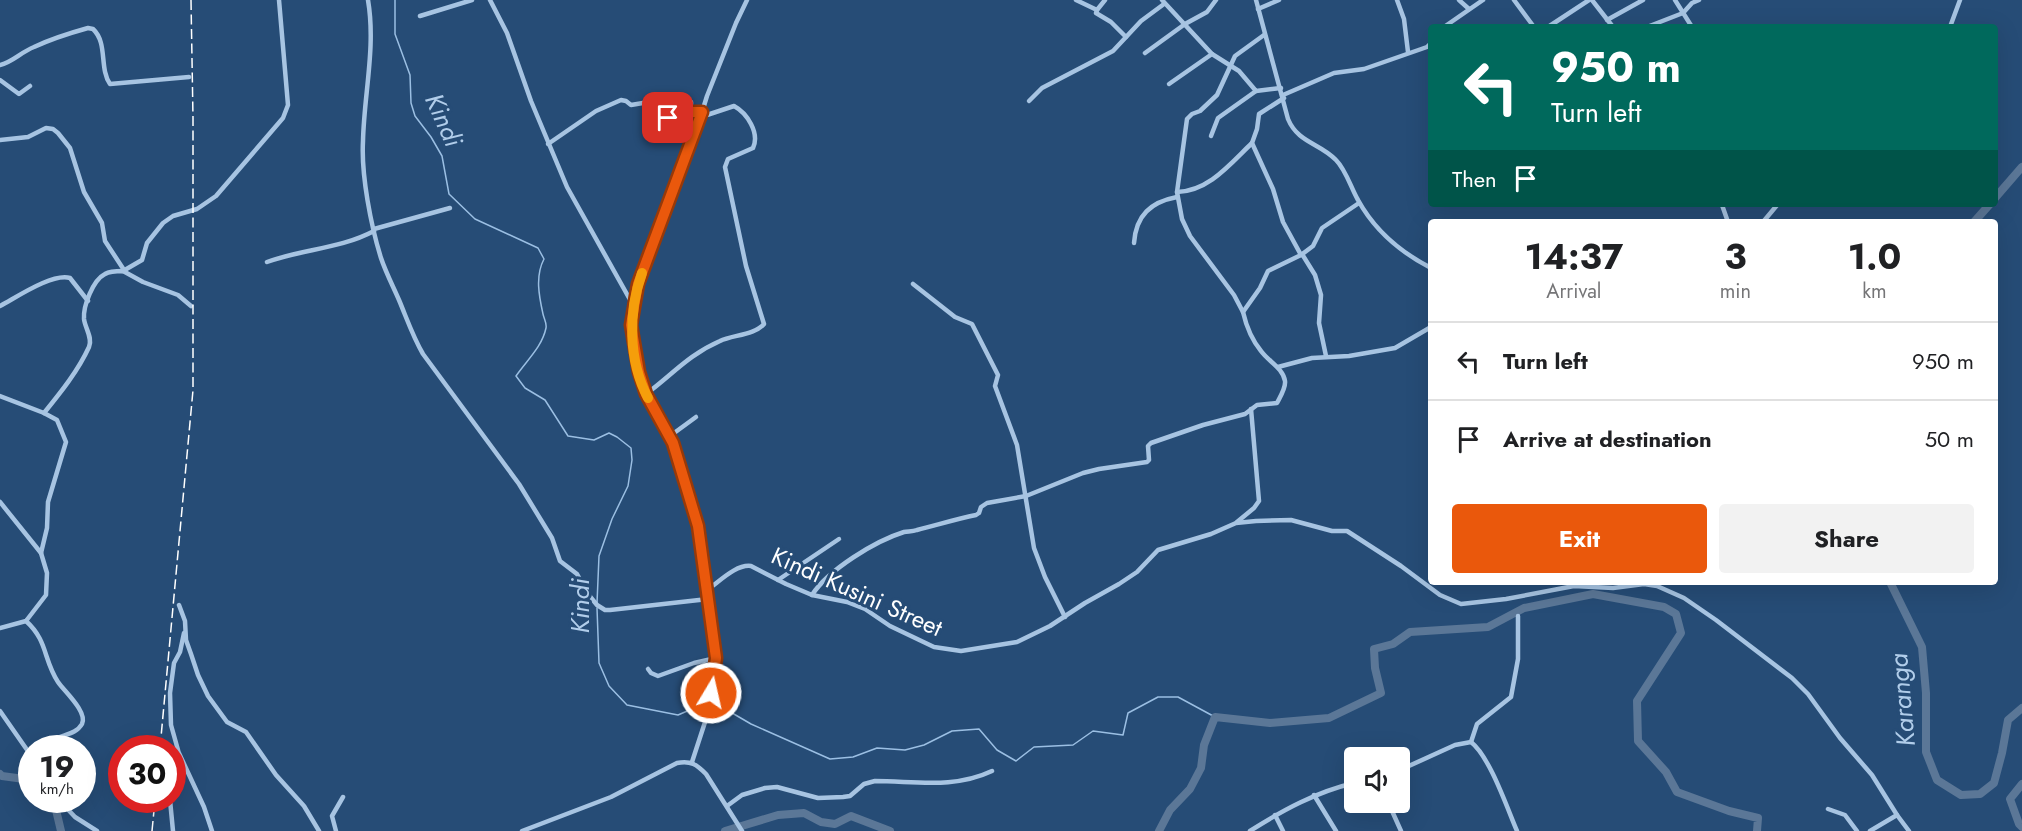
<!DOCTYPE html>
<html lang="en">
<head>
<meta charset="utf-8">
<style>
  body { margin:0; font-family:Jost,sans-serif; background:#f2f2f2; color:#202124; height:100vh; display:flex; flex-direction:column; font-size:22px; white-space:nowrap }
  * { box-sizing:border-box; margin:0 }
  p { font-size:20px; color:#757577 }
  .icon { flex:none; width:33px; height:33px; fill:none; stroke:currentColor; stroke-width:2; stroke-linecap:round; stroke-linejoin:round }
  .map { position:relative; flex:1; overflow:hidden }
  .details { position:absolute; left:1428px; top:219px; width:570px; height:366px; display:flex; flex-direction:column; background:#fff; border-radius:6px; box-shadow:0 6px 24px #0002 }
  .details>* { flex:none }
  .banner { position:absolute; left:1428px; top:24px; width:570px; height:183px; border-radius:6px; box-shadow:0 6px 24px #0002; background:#00695c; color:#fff; overflow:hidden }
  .tools { position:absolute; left:1344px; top:747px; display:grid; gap:12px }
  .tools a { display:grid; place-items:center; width:66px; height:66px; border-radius:6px; background:#fff; box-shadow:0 6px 24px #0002; font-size:30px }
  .speed { position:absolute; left:18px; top:735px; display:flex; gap:12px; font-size:30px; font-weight:700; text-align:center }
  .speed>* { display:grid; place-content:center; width:78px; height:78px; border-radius:50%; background:#fff; box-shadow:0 6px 24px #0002; line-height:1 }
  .speed small { font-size:15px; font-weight:400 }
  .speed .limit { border:9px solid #d22; background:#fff; color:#111 }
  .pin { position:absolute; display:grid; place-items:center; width:51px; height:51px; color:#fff; margin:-26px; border-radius:12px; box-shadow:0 3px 9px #0006 }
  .me { position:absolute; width:66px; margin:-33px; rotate:9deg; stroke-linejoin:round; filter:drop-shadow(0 0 4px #0008) }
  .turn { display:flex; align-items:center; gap:21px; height:126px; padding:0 24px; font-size:27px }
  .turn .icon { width:78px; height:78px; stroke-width:2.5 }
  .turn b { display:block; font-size:42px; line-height:51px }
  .then { display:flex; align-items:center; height:57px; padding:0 24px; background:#0003; gap:12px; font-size:22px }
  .eta { display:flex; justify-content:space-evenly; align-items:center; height:102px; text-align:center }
  .eta b { font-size:36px; font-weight:700; line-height:42px }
  .action { display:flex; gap:12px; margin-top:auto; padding:12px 24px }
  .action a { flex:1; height:69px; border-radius:6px; background:#ea580c; color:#fff; font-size:24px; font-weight:700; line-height:69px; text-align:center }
  .action a+a { background:#f2f2f2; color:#202124 }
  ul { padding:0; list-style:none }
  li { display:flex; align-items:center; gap:18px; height:78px; padding:0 24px; border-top:2px solid #e0e0e0 }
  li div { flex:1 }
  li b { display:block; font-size:22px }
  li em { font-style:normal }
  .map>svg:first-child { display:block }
</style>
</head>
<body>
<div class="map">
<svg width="2022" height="831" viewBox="0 0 2022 831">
  <rect width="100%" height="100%" fill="#264c76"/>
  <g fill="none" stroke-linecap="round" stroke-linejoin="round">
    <g stroke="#9bbfe3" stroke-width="1.5">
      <path d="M395,0V34L410,75L411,103L415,116L431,137L442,156L449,194L475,219L538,248L544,259C535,276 539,296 543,314C544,319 547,323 546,328C542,347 527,360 516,376L525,388L545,400L568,436L594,440L609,433L617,437L631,448L632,460L628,486L612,519L599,556L597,603"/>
      <path d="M597,608L599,663L609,686L627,705L678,715L692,709L706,707"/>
      <path d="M710,708L727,710L751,724L830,759L853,757L877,748L905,750L924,745L952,731L979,729L997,750L1016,761L1034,747L1073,745L1093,731L1123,735L1128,713L1158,697H1178L1215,717"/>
    </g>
    <g stroke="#5b7797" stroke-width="8">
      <path d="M1995,198L2022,167"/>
      <path d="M1974,222L1990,204"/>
      <path d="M1890,582L1922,647L1926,693V752L1937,780L1961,795L1980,794L1994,783L2002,753L2008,720L2022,708"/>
      <path d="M0,774L2,776L24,779L32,786"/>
      <path d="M2022,784L2010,799L2019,824L2022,827"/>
      <path d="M45,800L56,810L61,831"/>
      <path d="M725,831L778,815L804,813L821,822L835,824L851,816L890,831"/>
      <path d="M1159,831L1170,810L1190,789L1201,768L1204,745L1215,717L1270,723L1329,718L1381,693L1375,668L1374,649L1393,644L1410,632L1488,627L1524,608L1593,594L1664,607L1676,614L1681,633L1637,701L1638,741L1666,772L1677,792L1729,811L1758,818L1757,831"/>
    </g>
    <g stroke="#a7c4e2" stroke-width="4.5">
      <path d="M368,0C376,47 364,94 363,141C361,175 371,226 381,258C386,273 393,286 399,300C407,319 413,337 423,354L519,484L552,538L560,561L577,574L588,594L597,605L605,610H610L708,599"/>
      <path d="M490,0L507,33L531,101L567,187L633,305"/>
      <path d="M1076,0L1097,10"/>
      <path d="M1105,0L1097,10L1096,13L1111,22L1126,37"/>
      <path d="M1162,0L1212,54L1239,71L1256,91L1281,88"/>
      <path d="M1256,0L1288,119C1298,143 1320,143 1336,160C1346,170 1351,188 1358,200C1375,231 1400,252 1431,268"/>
      <path d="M1397,0L1404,19L1408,52"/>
      <path d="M1459,0L1469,9"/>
      <path d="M1514,0L1534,27"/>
      <path d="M1592,0L1613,27"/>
      <path d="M1675,0L1692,27"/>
      <path d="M1258,9L1279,0"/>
      <path d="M420,16L472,0"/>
      <path d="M1607,20L1643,0"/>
      <path d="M1444,27L1483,0"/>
      <path d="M1548,27L1589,0"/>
      <path d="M1647,27L1683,13L1692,3L1699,0"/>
      <path d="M1950,27L1960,0"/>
      <path d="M1145,53L1185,24L1207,12L1216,0"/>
      <path d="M0,65C13,62 21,52 34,47C51,39 70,33 88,28L93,29C108,43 99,68 110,84L189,77"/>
      <path d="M0,80L19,94L30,86"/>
      <path d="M1169,84L1212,54"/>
      <path d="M1283,95L1334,73L1364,69L1427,47L1431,43"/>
      <path d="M1284,98L1259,114L1257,129L1252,143L1273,189L1283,222L1301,255"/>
      <path d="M1029,101L1042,88L1113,51L1141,21L1164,4"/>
      <path d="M655,122L691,112H702"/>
      <path d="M1211,136L1218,118L1256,91"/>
      <path d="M0,140L28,137L46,128L53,129L58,133L70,148L84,192L102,223L105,241L124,270"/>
      <path d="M548,144L596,111L621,100L626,101L631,105L685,96L691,102V112"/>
      <path d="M1177,192C1209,191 1230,164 1252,143"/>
      <path d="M1722,205L1728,222"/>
      <path d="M1763,222L1778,204"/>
      <path d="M374,229L450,208"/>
      <path d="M1134,243C1136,215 1151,202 1177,197"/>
      <path d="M1302,254L1315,275L1321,295L1319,323L1326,356"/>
      <path d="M267,262C303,249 340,249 374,231"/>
      <path d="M123,271L142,260L147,243L163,223L173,216L197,209L216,196L283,118L288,105L279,0"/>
      <path d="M913,284L955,317L972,324L998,375L995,386L1017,445L1034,548L1045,577L1065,617"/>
      <path d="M0,306C17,297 52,273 70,278L88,301"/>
      <path d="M1243,312L1234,295L1190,236L1182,219L1177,192L1187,119L1192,114L1200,111L1217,95L1235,56L1264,35"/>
      <path d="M1278,367L1312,358L1349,356L1395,348L1431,327"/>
      <path d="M646,394C673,374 688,355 720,341C732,335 755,335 764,324L746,266L725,167L728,159L753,148C760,133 747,113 734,106L701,117"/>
      <path d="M0,396L44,413L57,420L66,442L48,502L47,528L41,553L47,573L46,595L26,621L0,628"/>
      <path d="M44,413C61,392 78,371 89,347C93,338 85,328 84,319C83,306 93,280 105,274C110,271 117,271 123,271L143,282L178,295L191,306"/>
      <path d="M670,436L696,417"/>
      <path d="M0,502L41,553"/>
      <path d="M1237,522L1254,508L1259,501L1251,409"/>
      <path d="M778,580L839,539"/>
      <path d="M707,590C719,582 736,564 751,566L786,584L812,595L847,602L865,609L890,626L934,647L961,651L1017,642L1050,626L1085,603L1119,584L1137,572L1158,550L1211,534L1236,523L1256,521L1291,520L1332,531H1347L1401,566L1440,595L1461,604L1506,599L1574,586L1613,588L1644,584L1657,586L1684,598L1716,620L1792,678L1808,694L1840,738L1872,775L1897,815L1909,831"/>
      <path d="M812,595C828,570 875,541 904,532C908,531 912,532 917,530C937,525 956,519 976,515L979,513L981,507L987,503L1026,496L1083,473L1099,469L1147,462L1149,460L1148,446L1151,443L1203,425L1245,414L1257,405L1277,403C1280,397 1286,388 1285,381C1283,368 1268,361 1261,351C1252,340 1246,325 1243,312L1260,288L1268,271L1301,255L1313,246L1322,228L1359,203"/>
      <path d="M179,605L185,621L186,640L191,654L198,675L208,696L227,722L246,732L276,775L304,806L319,831"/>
      <path d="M26,621C48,641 43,659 58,682C64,691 88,712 82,724C74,738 54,733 44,748"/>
      <path d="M648,669L651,673L658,676L694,663L716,658"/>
      <path d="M0,711L32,757"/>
      <path d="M1471,742L1477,724L1511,697L1518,659V616"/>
      <path d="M178,751L204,807L212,831"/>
      <path d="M692,762L707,716L716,666L700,536L673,443L646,394L639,372L631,325L638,284L658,227L694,138L707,96L736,23L747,0"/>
      <path d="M1400,770L1455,745L1471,742C1490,757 1507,808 1517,831"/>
      <path d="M172,776L178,750L171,725L170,693L174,663L180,652L184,633"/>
      <path d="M1314,795L1336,831"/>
      <path d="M59,800L75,817L97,831"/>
      <path d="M170,800L173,831"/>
      <path d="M1388,802L1401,831"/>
      <path d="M727,806L742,795L765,788L777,787L818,798L843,797L850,796L864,784L875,781C915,781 954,789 992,771"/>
      <path d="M1828,809L1845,815L1857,831"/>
      <path d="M1275,815L1283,831"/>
      <path d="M336,831L332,816L343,797"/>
      <path d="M522,831L611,797L677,763C691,760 697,765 706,774L742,831"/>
      <path d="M1250,831C1283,810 1316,792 1354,783"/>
      <path d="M1870,831L1897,815"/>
    </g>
    <g stroke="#fff" stroke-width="1.5" stroke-dasharray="10 4.5" stroke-linecap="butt">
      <path d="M160,748L193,390V118L191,0"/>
      <path d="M152,831L155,800"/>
    </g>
  </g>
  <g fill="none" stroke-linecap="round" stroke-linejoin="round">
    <g stroke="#983908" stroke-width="15">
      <path id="route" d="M668,118L692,112H702L638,284L631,325L639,372L646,394L673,443L698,526L716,658L711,693"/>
    </g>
    <use href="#route" stroke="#ea580c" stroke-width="10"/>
    <path stroke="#f59e0b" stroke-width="10" d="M642,273C628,312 628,360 648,398"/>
  </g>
  <g text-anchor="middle" stroke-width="6" stroke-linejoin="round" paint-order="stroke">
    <g font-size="24" fill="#fff" stroke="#264c76">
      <text transform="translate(857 592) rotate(24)" y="8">Kindi Kusini Street</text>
    </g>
    <g font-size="26" font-style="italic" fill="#b1cdea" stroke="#264c76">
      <text transform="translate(444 120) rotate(66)" y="9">Kindi</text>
      <text transform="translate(580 606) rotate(-90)" y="9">Kindi</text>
      <text transform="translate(1902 700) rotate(-95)" y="9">Karanga</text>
    </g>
  </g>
</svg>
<div class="tools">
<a><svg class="icon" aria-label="sound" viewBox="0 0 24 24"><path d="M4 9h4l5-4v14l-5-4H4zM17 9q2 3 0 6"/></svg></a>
</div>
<div class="speed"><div>19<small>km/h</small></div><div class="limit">30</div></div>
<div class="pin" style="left:668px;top:118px;background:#d93025"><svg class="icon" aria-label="arrive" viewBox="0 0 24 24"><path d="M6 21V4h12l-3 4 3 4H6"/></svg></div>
<svg class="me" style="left:711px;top:693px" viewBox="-20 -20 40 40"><circle r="17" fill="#ea580c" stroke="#fff" stroke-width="3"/><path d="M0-11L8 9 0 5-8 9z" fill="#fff"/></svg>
<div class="banner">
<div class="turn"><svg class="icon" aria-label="left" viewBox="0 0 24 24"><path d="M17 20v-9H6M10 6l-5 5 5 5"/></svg><div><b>950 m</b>Turn left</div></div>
<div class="then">Then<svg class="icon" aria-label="arrive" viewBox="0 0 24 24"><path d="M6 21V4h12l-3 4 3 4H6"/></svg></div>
</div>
<section class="details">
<div class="eta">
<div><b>14:37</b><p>Arrival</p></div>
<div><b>3</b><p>min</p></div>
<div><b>1.0</b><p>km</p></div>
</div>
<ul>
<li><svg class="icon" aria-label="left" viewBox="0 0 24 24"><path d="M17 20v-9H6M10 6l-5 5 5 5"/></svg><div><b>Turn left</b></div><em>950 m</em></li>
<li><svg class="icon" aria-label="arrive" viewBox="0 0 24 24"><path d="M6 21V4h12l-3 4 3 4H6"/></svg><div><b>Arrive at destination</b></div><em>50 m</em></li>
</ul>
<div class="action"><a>Exit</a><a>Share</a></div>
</section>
</div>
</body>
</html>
